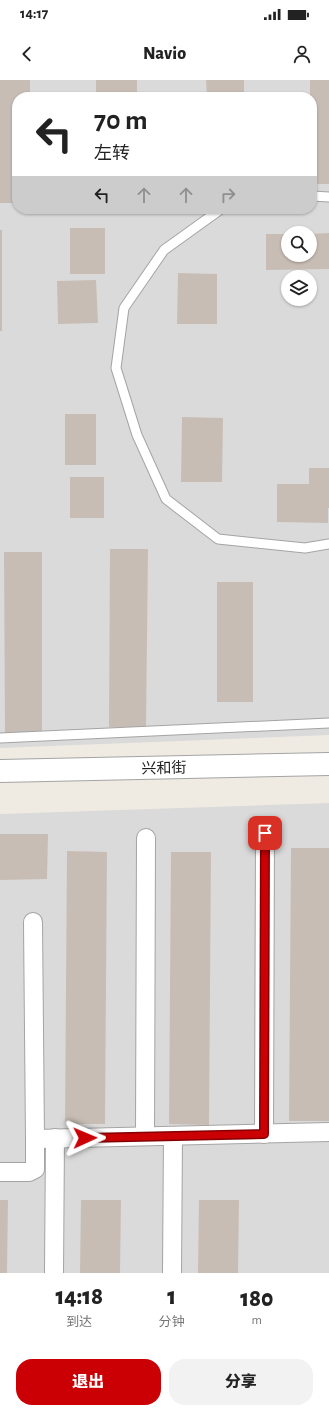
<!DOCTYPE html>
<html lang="zh">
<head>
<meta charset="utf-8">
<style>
  body { margin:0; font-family:"Alegreya Sans","Noto Sans SC",sans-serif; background:#f2f2f2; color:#222; height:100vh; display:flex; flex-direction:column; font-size:15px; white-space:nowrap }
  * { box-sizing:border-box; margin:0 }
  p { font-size:13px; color:#767676 }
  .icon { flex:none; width:22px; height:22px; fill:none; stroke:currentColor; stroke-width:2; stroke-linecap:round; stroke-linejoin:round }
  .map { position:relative; height:1193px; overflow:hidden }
  .details { display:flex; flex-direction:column; background:#fff; flex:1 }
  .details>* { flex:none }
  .top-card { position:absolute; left:12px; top:12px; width:305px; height:122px; border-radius:16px; box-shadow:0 1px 3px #0004; background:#fff; color:#222; overflow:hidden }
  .fabs { position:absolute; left:281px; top:146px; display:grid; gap:8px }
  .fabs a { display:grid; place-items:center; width:36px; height:36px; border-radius:50%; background:#fff; box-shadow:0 1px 3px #0004; font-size:20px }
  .pin { position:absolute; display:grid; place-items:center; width:34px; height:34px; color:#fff; margin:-17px; border-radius:8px; box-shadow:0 2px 6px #0006 }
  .me { position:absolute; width:44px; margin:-22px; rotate:89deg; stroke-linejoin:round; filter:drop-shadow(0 0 3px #0008) }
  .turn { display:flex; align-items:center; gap:14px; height:84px; padding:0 16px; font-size:18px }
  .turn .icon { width:52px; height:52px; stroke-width:2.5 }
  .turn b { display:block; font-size:28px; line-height:34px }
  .lanes { display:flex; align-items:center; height:38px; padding:0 16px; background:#0003; justify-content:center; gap:20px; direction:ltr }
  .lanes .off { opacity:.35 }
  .eta { display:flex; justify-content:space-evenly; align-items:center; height:68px; text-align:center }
  .eta b { font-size:24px; font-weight:800; line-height:28px }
  .primary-button { display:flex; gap:8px; margin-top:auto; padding:8px 16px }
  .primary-button a { flex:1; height:46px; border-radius:16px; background:#cb0005; color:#fff; font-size:16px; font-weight:800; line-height:46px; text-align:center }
  .primary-button a+a { background:#f2f2f2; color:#222 }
  .status { display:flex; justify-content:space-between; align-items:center; height:28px; padding:0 20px; background:#fff; direction:ltr }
  .status svg { height:11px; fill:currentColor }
  header { display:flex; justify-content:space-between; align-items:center; height:52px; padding:0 16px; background:#fff; font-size:18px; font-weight:800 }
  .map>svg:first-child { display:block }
</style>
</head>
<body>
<div class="status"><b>14:17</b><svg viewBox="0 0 49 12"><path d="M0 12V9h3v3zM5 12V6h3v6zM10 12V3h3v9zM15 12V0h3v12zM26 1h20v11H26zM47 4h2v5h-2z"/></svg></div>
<header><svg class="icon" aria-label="back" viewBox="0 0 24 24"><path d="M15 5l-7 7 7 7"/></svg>Navio<svg class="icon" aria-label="person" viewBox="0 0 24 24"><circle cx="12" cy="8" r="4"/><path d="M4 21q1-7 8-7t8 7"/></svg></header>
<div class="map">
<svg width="329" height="1193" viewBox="0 0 329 1193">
  <rect width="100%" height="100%" fill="#efebe2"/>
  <g fill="#dbdada" fill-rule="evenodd">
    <path d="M0,0H329V655L0,668ZM17,17H312V129H17ZM288,153H310V175H288ZM288,197H310V219H288Z"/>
    <path d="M329,723V1193H0V734Z"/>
  </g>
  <g fill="#c7bdb5">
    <path d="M0,0H30V17H17V123H0Z"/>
    <rect x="96" y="0" width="41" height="17"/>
    <path d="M206,0H244V17H207Z"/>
    <path d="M310,0H329V104H312V17H310Z"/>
    <rect x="70" y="148" width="35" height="46"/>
    <rect x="0" y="150" width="2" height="101"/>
    <path d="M329,153V189L266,190V154H288V175H310V154Z"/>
    <path d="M178,193L217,194V244H177Z"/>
    <path d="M96,200L98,243L58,244L57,201Z"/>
    <rect x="65" y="334" width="31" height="51"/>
    <path d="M182,337L223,338L222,402H181Z"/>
    <path d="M309,388H329V428H328V443L277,442V404H309Z"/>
    <rect x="70" y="397" width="34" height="41"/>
    <path d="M110,469H148L146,647H109Z"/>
    <path d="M4,472H42V653H5Z"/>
    <rect x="217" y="502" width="36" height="120"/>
    <path d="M0,754H48L47,799L0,800Z"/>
    <path d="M291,768H329V1041H289Z"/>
    <path d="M67,771L107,772L105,1044H65Z"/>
    <path d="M171,772H211L209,1045L169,1044Z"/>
    <path d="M0,1120H8L7,1193H0Z"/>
    <path d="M81,1120H121L120,1193H80Z"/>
    <path d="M199,1120H239L238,1193H198Z"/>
  </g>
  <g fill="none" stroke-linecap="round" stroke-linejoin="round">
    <g stroke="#a4a4a4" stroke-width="11">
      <g id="service">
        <path d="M312,116L329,117"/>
        <path d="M221,129L164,170L124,228L116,288L137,355L166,419L218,459L305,468L329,464"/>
        <path d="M0,658L329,643"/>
      </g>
    </g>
    <g stroke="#a4a4a4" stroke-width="20">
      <g id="minor">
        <path d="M33,842L35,1059L329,1052"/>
        <path d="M264,1054L265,753"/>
        <path d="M145,1056L146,758"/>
        <path d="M0,1092H29L35,1089V1059"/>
        <path d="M54,1193L55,1058"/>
        <path d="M172,1193L173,1056"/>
      </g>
    </g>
    <g stroke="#a4a4a4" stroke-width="24">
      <path id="tertiary" d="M0,691L329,684"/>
    </g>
    <use href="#service" stroke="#fff" stroke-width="9"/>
    <use href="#minor" stroke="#fff" stroke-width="18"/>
    <use href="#tertiary" stroke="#fff" stroke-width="22"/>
  </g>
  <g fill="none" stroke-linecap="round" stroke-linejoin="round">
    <g stroke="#840003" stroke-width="10">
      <path id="route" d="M85,1058L264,1054L265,753"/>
    </g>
    <use href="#route" stroke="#cb0005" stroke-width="7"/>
  </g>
  <g text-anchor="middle" stroke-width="3" stroke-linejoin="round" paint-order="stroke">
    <g font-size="15" fill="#1d1d1d" stroke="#fff">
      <text transform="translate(164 688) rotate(-1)" y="5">兴和街</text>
    </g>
  </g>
</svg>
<div class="fabs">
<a><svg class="icon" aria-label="search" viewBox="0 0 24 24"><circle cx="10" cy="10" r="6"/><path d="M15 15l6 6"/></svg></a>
<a><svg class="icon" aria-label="layers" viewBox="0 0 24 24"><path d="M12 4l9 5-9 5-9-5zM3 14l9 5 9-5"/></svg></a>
</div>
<div class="pin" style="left:265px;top:753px;background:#d93025"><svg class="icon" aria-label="arrive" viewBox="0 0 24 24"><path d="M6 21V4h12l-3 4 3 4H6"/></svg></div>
<svg class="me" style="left:85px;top:1058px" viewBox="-20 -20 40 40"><path d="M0-17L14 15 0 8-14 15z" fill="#cb0005" stroke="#fff" stroke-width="4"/></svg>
<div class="top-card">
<div class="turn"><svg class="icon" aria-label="left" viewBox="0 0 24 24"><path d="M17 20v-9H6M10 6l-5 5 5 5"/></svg><div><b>70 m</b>左转</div></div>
<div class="lanes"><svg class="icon" aria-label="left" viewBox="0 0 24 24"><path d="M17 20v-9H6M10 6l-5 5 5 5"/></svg><svg class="icon off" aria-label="ahead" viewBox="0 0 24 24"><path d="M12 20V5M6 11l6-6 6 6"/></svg><svg class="icon off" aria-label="ahead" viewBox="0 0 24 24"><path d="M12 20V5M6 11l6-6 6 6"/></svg><svg class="icon off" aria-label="right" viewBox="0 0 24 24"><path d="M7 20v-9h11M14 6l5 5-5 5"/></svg></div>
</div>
</div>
<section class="details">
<div class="eta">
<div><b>14:18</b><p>到达</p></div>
<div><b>1</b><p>分钟</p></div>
<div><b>180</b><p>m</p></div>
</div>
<div class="primary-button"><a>退出</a><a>分享</a></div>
</section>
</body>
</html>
